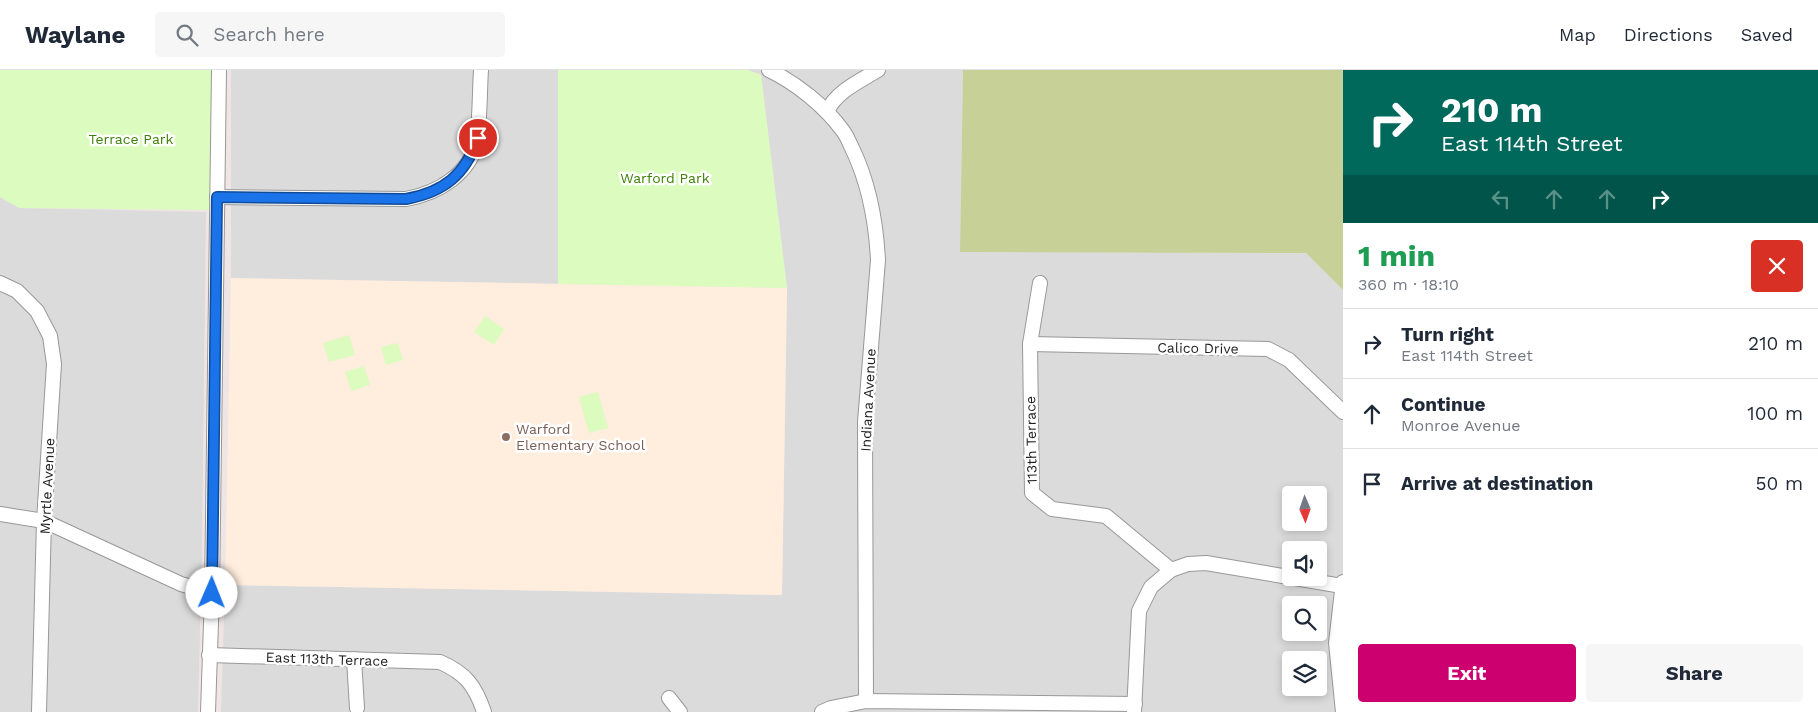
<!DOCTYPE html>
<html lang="en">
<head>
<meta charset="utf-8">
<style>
  body { margin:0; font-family:"Work Sans",sans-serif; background:#f6f6f7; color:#1f2937; height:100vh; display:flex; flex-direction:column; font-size:19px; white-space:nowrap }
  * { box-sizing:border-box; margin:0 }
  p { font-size:16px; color:#747a83 }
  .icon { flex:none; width:28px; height:28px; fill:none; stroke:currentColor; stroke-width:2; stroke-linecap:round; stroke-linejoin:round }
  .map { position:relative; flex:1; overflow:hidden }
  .drawer { display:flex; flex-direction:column; background:#fff; width:475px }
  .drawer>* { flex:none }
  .top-card { background:#00695c; color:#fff; overflow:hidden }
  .needle { width:32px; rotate:178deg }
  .controls { position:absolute; left:1282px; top:416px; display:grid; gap:10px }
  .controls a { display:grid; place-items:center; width:45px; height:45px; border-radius:5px; background:#fff; box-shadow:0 2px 8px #0003; font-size:25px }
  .pin { position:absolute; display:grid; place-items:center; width:42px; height:42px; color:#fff; margin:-21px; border:2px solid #fff; border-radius:50%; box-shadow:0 1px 5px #0007 }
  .me { position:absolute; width:55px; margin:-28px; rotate:1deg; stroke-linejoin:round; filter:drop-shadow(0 0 4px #0008) }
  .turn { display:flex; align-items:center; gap:18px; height:105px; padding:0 15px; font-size:22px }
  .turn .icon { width:65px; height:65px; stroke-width:2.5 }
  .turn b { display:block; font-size:35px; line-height:42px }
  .lanes { display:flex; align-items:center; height:48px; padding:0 15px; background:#0003; justify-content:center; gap:25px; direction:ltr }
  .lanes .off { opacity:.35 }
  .round { display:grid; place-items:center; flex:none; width:52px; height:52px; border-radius:5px; background:#f6f6f7 }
  .headline { display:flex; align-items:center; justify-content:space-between; height:85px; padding:0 15px }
  h1 { font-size:30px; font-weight:700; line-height:38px; color:#1e9e55 }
  .button { display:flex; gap:10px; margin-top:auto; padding:10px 15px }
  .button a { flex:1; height:58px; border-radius:5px; background:#cc006f; color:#fff; font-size:20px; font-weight:700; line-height:58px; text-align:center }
  .button a+a { background:#f6f6f7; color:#1f2937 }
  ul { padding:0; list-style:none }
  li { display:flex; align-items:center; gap:15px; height:70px; padding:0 15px; border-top:1px solid #e0e1e3 }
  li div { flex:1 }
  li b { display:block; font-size:19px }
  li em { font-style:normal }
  header { display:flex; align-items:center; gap:30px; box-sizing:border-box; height:70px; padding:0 25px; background:#fff; border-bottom:1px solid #e0e1e3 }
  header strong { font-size:24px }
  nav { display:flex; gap:28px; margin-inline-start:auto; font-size:18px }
  .search { width:350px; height:45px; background:#f6f6f7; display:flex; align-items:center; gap:12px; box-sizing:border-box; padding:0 18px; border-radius:5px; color:#747a83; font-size:19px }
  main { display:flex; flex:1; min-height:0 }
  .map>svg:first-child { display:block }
</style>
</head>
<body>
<header>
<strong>Waylane</strong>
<div class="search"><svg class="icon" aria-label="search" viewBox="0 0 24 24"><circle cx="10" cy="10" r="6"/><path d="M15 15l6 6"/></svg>Search here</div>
<nav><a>Map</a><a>Directions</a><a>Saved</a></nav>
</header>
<main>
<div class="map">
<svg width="1343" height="642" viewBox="0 0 1343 642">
  <rect width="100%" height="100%" fill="#efe5e4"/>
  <g fill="#dcdbdc" fill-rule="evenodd">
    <path d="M231,0H558V214L231,208Z"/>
    <path d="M748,0H963L960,182L1306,183L1343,220V642H221L225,515L782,525L787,218L761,5ZM1291,425H1319V452H1291ZM1291,480H1319V508H1291ZM1291,535H1319V562H1291ZM1291,590H1319V618H1291Z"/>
    <path d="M0,127L19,138L206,142L202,482L198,642H0Z"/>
  </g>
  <path fill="#ffeddd" d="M231,208L787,218L782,525L225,515Z"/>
  <path fill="#c7d097" d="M963,0H1343V220L1306,183L960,182Z"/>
  <g fill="#dbfbbf">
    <path d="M0,0H214L212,140L19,138L0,127Z"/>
    <path d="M558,0H748L761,5L787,218L558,214Z"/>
    <path d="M485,246L504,259L494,275L474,262Z"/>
    <path d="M349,265L355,285L329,292L323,273Z"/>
    <path d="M398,273L403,290L386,295L381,277Z"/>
    <path d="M364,296L370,315L351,321L345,302Z"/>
    <path d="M598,322L608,358L589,363L579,327Z"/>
  </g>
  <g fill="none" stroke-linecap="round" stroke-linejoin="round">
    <g stroke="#989898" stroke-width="16">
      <g id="street">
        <path d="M769,0C796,13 825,36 843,61C847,66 849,72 852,78C869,113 876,151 878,190L865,352L866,631"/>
        <path d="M827,42C835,22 860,11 878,0"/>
        <path d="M217,127L406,129C439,123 470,104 478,69C480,62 479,53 479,46C480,31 480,15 481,0"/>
        <path d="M0,213L17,221L37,241L50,266L54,294L44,451L39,642"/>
        <path d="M1040,213L1030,274L1032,423L1052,439L1106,446L1171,500"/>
        <path d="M1030,274L1268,279L1289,290L1343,342"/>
        <path d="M0,444L44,451L181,514L212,523"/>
        <path d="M209,585L440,592C465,603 475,615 484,642"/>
        <path d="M354,589L357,638"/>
        <path d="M669,628L680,642"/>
        <path d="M208,642L212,523L219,0"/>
        <path d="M822,642L831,638L866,631L1135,634"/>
        <path d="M1134,642L1139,541L1151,517L1171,500L1188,494L1206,493L1342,516"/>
        <path d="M1343,642L1336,573L1343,512"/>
      </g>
    </g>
    <use href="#street" stroke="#fff" stroke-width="14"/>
  </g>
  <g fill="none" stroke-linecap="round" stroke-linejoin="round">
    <g stroke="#114b97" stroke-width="12">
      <path id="route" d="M212,523L217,127L406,129C444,122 465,105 478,68"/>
    </g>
    <use href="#route" stroke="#1a73e8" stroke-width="9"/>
  </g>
  <circle fill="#8d6e63" stroke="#fff" stroke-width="2" cx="506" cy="367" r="5"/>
  <g text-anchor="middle" stroke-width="5" stroke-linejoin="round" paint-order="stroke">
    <g font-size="14" fill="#3f8008" stroke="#fff">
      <text x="131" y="74">Terrace Park</text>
      <text x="665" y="113">Warford Park</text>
    </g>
    <g font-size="14" fill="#1e1e1e" stroke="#fff">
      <text transform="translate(1198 278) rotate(1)" y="5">Calico Drive</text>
      <text transform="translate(868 330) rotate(-87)" y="5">Indiana Avenue</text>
      <text transform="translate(1031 370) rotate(-91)" y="5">113th Terrace</text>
      <text transform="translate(47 416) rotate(-87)" y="5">Myrtle Avenue</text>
      <text transform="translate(327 589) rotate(2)" y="5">East 113th Terrace</text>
    </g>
    <g font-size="14" fill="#785e54" stroke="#fff" text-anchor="start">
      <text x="516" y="364">Warford<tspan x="516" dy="16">Elementary School</tspan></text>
    </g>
  </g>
</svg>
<div class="controls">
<a><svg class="needle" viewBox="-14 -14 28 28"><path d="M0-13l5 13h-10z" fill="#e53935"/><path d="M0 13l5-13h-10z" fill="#747a83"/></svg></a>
<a><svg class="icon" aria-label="sound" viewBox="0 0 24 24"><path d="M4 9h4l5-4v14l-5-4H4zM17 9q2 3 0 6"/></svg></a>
<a><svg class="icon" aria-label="search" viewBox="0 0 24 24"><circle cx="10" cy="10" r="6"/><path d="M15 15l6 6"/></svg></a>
<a><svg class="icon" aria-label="layers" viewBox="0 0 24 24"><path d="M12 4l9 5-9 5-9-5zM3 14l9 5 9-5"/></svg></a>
</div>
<div class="pin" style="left:478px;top:68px;background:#d93025"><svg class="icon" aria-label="arrive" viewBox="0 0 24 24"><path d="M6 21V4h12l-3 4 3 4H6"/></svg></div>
<svg class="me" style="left:212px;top:523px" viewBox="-20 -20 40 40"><circle r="19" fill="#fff"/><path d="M0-13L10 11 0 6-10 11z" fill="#1a73e8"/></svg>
</div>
<section class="drawer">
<div class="top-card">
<div class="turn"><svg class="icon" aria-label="right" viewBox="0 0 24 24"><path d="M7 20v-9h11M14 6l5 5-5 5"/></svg><div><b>210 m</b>East 114th Street</div></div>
<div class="lanes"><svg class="icon off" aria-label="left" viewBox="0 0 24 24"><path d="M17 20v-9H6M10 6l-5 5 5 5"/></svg><svg class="icon off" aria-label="ahead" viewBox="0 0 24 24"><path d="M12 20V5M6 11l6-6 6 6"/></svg><svg class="icon off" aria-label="ahead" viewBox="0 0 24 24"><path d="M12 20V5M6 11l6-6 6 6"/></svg><svg class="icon" aria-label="right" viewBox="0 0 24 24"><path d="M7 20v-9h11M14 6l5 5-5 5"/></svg></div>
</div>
<div class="headline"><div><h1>1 min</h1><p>360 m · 18:10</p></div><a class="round" style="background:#d93025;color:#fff"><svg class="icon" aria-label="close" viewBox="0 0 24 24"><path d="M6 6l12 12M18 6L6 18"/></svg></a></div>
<ul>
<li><svg class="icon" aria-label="right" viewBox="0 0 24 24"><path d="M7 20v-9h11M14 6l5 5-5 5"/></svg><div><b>Turn right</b><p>East 114th Street</p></div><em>210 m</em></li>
<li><svg class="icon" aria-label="ahead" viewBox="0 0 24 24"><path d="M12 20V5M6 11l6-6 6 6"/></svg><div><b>Continue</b><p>Monroe Avenue</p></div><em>100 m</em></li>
<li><svg class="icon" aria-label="arrive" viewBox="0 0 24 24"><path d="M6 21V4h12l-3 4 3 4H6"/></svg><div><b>Arrive at destination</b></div><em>50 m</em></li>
</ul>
<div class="button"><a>Exit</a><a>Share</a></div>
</section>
</main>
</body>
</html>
